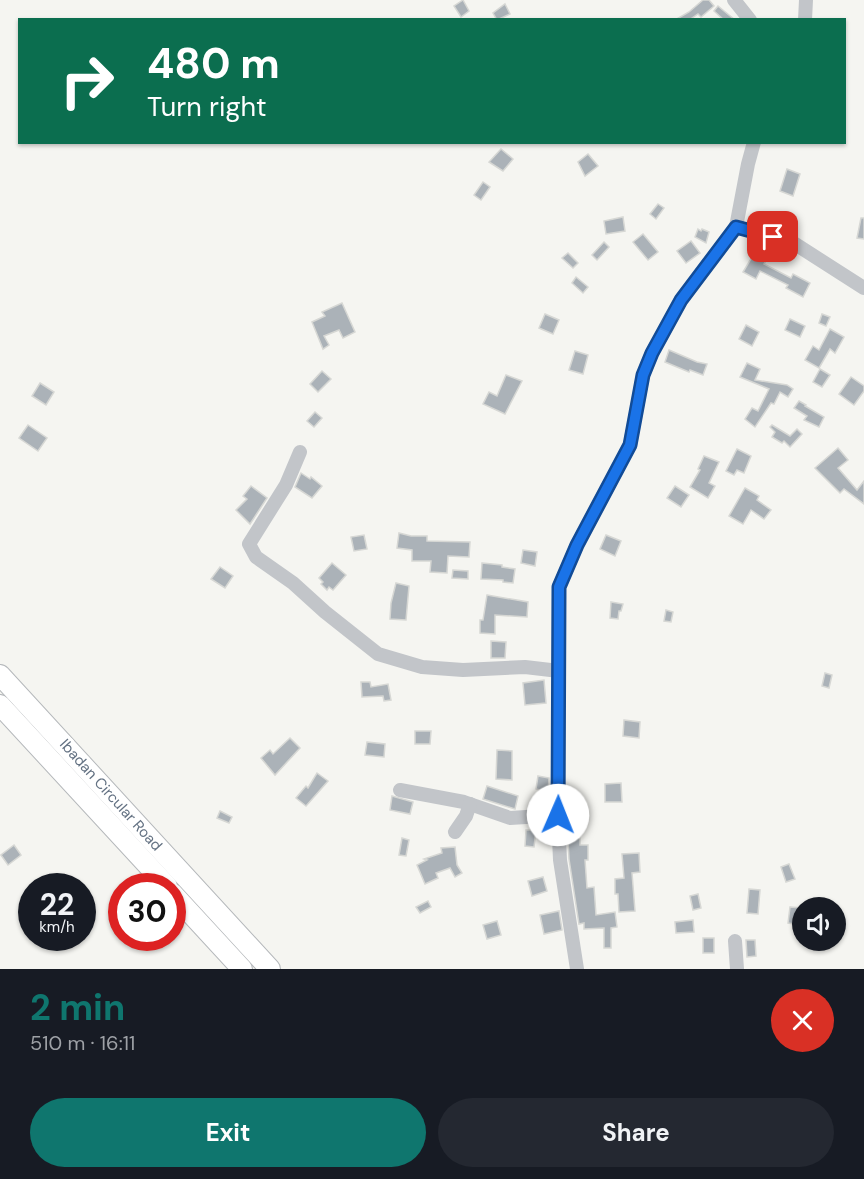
<!DOCTYPE html>
<html lang="en">
<head>
<meta charset="utf-8">
<style>
  body { margin:0; font-family:"DM Sans",sans-serif; background:#242831; color:#f1f3f6; height:100vh; display:flex; flex-direction:column; font-size:22px; white-space:nowrap }
  * { box-sizing:border-box; margin:0 }
  p { font-size:20px; color:#9ea1a6 }
  .icon { flex:none; width:33px; height:33px; fill:none; stroke:currentColor; stroke-width:2; stroke-linecap:round; stroke-linejoin:round }
  .map { position:relative; height:969px; overflow:hidden }
  .side { display:flex; flex-direction:column; background:#171b24; flex:1 }
  .side>* { flex:none }
  .banner { position:absolute; left:18px; top:18px; width:828px; height:126px; border-radius:0px; box-shadow:0 2px 4px #0004; background:#0b6e4f; color:#fff; overflow:hidden }
  .controls { position:absolute; left:792px; top:897px; display:grid; gap:12px }
  .controls a { display:grid; place-items:center; width:54px; height:54px; border-radius:50%; background:#171b24; box-shadow:0 2px 4px #0004; font-size:30px }
  .speed { position:absolute; left:18px; top:873px; display:flex; gap:12px; font-size:30px; font-weight:700; text-align:center }
  .speed>* { display:grid; place-content:center; width:78px; height:78px; border-radius:50%; background:#171b24; box-shadow:0 2px 4px #0004; line-height:1 }
  .speed small { font-size:15px; font-weight:400 }
  .speed .limit { border:9px solid #d22; background:#fff; color:#111 }
  .pin { position:absolute; display:grid; place-items:center; width:51px; height:51px; color:#fff; margin:-26px; border-radius:12px; box-shadow:0 3px 9px #0006 }
  .me { position:absolute; width:66px; margin:-33px; rotate:1deg; stroke-linejoin:round; filter:drop-shadow(0 0 4px #0008) }
  .turn { display:flex; align-items:center; gap:21px; height:126px; padding:0 30px; font-size:27px }
  .turn .icon { width:78px; height:78px; stroke-width:2.5 }
  .turn b { display:block; font-size:42px; line-height:51px }
  .round { display:grid; place-items:center; flex:none; width:63px; height:63px; border-radius:32px; background:#242831 }
  .overview { display:flex; align-items:center; justify-content:space-between; height:102px; padding:0 30px }
  h1 { font-size:36px; font-weight:700; line-height:45px; color:#0f766e }
  .action { display:flex; gap:12px; margin-top:auto; padding:12px 30px }
  .action a { flex:1; height:69px; border-radius:36px; background:#0f766e; color:#fff; font-size:24px; font-weight:700; line-height:69px; text-align:center }
  .action a+a { background:#242831; color:#f1f3f6 }
  .map>svg:first-child { display:block }
</style>
</head>
<body>
<div class="map">
<svg width="864" height="969" viewBox="0 0 864 969">
  <rect width="100%" height="100%" fill="#f5f5f1"/>
  <g fill="#abb2b8" stroke="#d6d7d4" stroke-width="1.5">
    <path d="M463,0L469,11L461,17L454,6Z"/>
    <path d="M703,0H709L714,6L701,17L698,14L689,20H675L689,12Z"/>
    <path d="M505,4L510,14L497,20L493,13Z"/>
    <path d="M718,6L735,20H724L714,11Z"/>
    <path d="M501,149L513,159L503,171L489,162Z"/>
    <path d="M588,154L598,166L585,176L578,162Z"/>
    <path d="M787,169L800,174L793,196L780,191Z"/>
    <path d="M483,182L490,187L481,200L474,195Z"/>
    <path d="M658,204L664,208L656,219L650,214Z"/>
    <path d="M623,217L625,231L606,234L604,221Z"/>
    <path d="M861,218H864V239L857,238Z"/>
    <path d="M698,229L701,231L702,229L709,232L706,243L695,237Z"/>
    <path d="M643,234L658,252L648,260L633,242Z"/>
    <path d="M691,241L700,253L686,263L677,251Z"/>
    <path d="M604,242L609,247L597,260L592,255Z"/>
    <path d="M755,252L767,259L764,264L791,278L793,274L810,283L803,297L786,288L788,285L760,271L756,279L743,272Z"/>
    <path d="M568,253L578,263L573,268L562,258Z"/>
    <path d="M576,277L588,287L583,293L572,283Z"/>
    <path d="M342,303L355,332L343,338L339,330L324,336L329,345L323,349L312,322L325,316L322,312Z"/>
    <path d="M545,314L559,320L553,334L539,328Z"/>
    <path d="M822,314L830,317L826,326L819,323Z"/>
    <path d="M790,319L805,326L800,337L785,330Z"/>
    <path d="M746,325L759,332L752,346L739,339Z"/>
    <path d="M830,329L844,337L835,353L830,349L819,368L805,360L813,346L819,350Z"/>
    <path d="M669,350L697,362L707,364L703,375L690,370L689,372L665,362Z"/>
    <path d="M575,351L588,355L583,374L569,370Z"/>
    <path d="M747,363L760,369L755,380L787,385L793,389L788,397L780,392L774,404L771,403L755,427L745,419L752,408L758,411L769,389L740,377Z"/>
    <path d="M820,369L830,375L822,387L813,382Z"/>
    <path d="M322,371L331,379L318,392L310,384Z"/>
    <path d="M506,375L522,381L505,414L483,404L489,392L497,396Z"/>
    <path d="M851,377L864,386V391L854,405L839,394Z"/>
    <path d="M40,383L54,392L46,405L32,396Z"/>
    <path d="M799,401L806,405L805,406L824,417L819,427L804,420L807,416L794,408Z"/>
    <path d="M315,412L322,418L314,427L307,421Z"/>
    <path d="M28,425L47,438L38,451L19,438Z"/>
    <path d="M772,425L790,436L797,429L802,434L790,447L784,441L782,443L772,437L775,432L770,427Z"/>
    <path d="M838,448L848,460L838,468L857,490L864,481V504L844,489L840,493L815,468Z"/>
    <path d="M737,449L751,456L744,473L737,470L734,475L726,471Z"/>
    <path d="M704,456L719,462L709,483L715,486L708,498L690,487L700,470L698,469Z"/>
    <path d="M301,473L310,479L311,477L322,486L312,498L295,487Z"/>
    <path d="M251,486L267,498L250,524L236,510L247,499L243,496Z"/>
    <path d="M675,486L689,495L681,507L667,498Z"/>
    <path d="M745,488L759,496L757,500L771,510L764,519L751,510L743,524L729,516Z"/>
    <path d="M399,533L411,536H427V541L470,542L469,557L448,556L447,573L430,572L431,561H412V550L397,548Z"/>
    <path d="M364,535L367,549L354,551L351,537Z"/>
    <path d="M606,535L621,541L615,556L600,549Z"/>
    <path d="M523,550L537,552L535,566L521,563Z"/>
    <path d="M332,563L346,575L333,590L329,587L327,590L321,584L323,582L319,578Z"/>
    <path d="M482,563L502,565V567L515,569L513,583L503,582V580L481,579Z"/>
    <path d="M220,567L233,576L225,588L211,579Z"/>
    <path d="M453,570L468,571V579L452,578Z"/>
    <path d="M396,583L409,586L406,620L390,619L391,603Z"/>
    <path d="M487,595L528,602L527,617L495,615V634L480,633V620H483Z"/>
    <path d="M611,602L623,604L621,611H619L618,619L610,618Z"/>
    <path d="M666,610L673,612L671,622L664,621Z"/>
    <path d="M491,641L506,642L505,658H491Z"/>
    <path d="M825,673L832,675L829,688L822,686Z"/>
    <path d="M544,680L546,703L525,705L523,683Z"/>
    <path d="M361,682H370L371,687L388,684L391,700L384,701L383,696L362,697Z"/>
    <path d="M624,720L640,722L639,738L623,736Z"/>
    <path d="M415,731H431L430,744H415Z"/>
    <path d="M290,738L300,748L275,775L261,758L270,750L273,754Z"/>
    <path d="M367,742L385,744L384,757L365,755Z"/>
    <path d="M497,750L512,751V780L496,779Z"/>
    <path d="M317,773L328,781L306,806L296,798L306,786L308,788Z"/>
    <path d="M538,776L549,778L548,792L536,789Z"/>
    <path d="M621,783L622,802H605V784Z"/>
    <path d="M487,786L518,796L515,809L483,799Z"/>
    <path d="M392,796L413,802L410,814L390,810Z"/>
    <path d="M220,811L232,817L229,823L217,818Z"/>
    <path d="M567,820H580V845H588V860H585L587,888L594,887L596,915L615,912L617,927L611,928V948H604V928L584,929V923L579,924L569,859Z"/>
    <path d="M526,830H536L534,847L525,846Z"/>
    <path d="M402,838L409,840L406,856L399,855Z"/>
    <path d="M14,845L21,855L8,865L1,855Z"/>
    <path d="M455,847L457,865L462,873L455,877L450,868L436,873L438,878L425,884L417,865L427,860L424,859L442,853L441,848Z"/>
    <path d="M639,853L640,872L632,873L635,911L619,912L618,894H615V879L624,878L622,854Z"/>
    <path d="M789,864L795,879L786,882L781,867Z"/>
    <path d="M543,877L547,891L532,896L528,881Z"/>
    <path d="M749,889L760,890L758,914L747,913Z"/>
    <path d="M698,894L701,908L693,910L690,896Z"/>
    <path d="M428,901L431,907L420,913L416,907Z"/>
    <path d="M790,907L802,908V925L788,923Z"/>
    <path d="M559,911L562,930L544,934L540,915Z"/>
    <path d="M693,920L694,932L676,933L675,922Z"/>
    <path d="M497,921L501,935L487,939L483,925Z"/>
    <rect x="703" y="938" width="11" height="15"/>
    <path d="M746,940H755L756,956L747,957Z"/>
  </g>
  <g fill="none" stroke-linecap="round" stroke-linejoin="round">
    <g stroke="#b5b8bb" stroke-width="22">
      <g id="highway">
        <path d="M0,675L270,969"/>
        <path d="M0,705L167,886"/>
        <path d="M172,893L242,969"/>
      </g>
    </g>
    <g stroke="#c2c5c9" stroke-width="14">
      <path d="M734,0L750,20"/>
      <path d="M805,20L806,0"/>
      <path d="M736,227L792,242L864,288"/>
      <path d="M300,452L286,485L249,544L256,557L293,583L325,612L378,654L422,667L463,670L525,667L559,671"/>
      <path d="M400,790L464,802L510,818L558,815"/>
      <path d="M455,832L466,816L470,804"/>
      <path d="M735,941L737,969"/>
      <path d="M577,969L560,860L558,815L559,587L577,545L630,445L643,375L652,353L681,300L736,227L748,164L754,142"/>
    </g>
    <use href="#highway" stroke="#fff" stroke-width="20"/>
  </g>
  <g fill="none" stroke-linecap="round" stroke-linejoin="round">
    <g stroke="#114b97" stroke-width="15">
      <path id="route" d="M558,815L559,587L577,545L630,445L643,375L652,353L681,300L736,227L773,237"/>
    </g>
    <use href="#route" stroke="#1a73e8" stroke-width="10"/>
  </g>
  <g text-anchor="middle" stroke-width="6" stroke-linejoin="round" paint-order="stroke">
    <g font-size="15" fill="#647283" stroke="#fff">
      <text transform="translate(111 795) rotate(48)" y="5">Ibadan Circular Road</text>
    </g>
  </g>
</svg>
<div class="controls">
<a><svg class="icon" aria-label="sound" viewBox="0 0 24 24"><path d="M4 9h4l5-4v14l-5-4H4zM17 9q2 3 0 6"/></svg></a>
</div>
<div class="speed"><div>22<small>km/h</small></div><div class="limit">30</div></div>
<div class="pin" style="left:773px;top:237px;background:#d93025"><svg class="icon" aria-label="arrive" viewBox="0 0 24 24"><path d="M6 21V4h12l-3 4 3 4H6"/></svg></div>
<svg class="me" style="left:558px;top:815px" viewBox="-20 -20 40 40"><circle r="19" fill="#fff"/><path d="M0-13L10 11 0 6-10 11z" fill="#1a73e8"/></svg>
<div class="banner">
<div class="turn"><svg class="icon" aria-label="right" viewBox="0 0 24 24"><path d="M7 20v-9h11M14 6l5 5-5 5"/></svg><div><b>480 m</b>Turn right</div></div>
</div>
</div>
<section class="side">
<div class="overview"><div><h1>2 min</h1><p>510 m · 16:11</p></div><a class="round" style="background:#d93025;color:#fff"><svg class="icon" aria-label="close" viewBox="0 0 24 24"><path d="M6 6l12 12M18 6L6 18"/></svg></a></div>
<div class="action"><a>Exit</a><a>Share</a></div>
</section>
</body>
</html>
